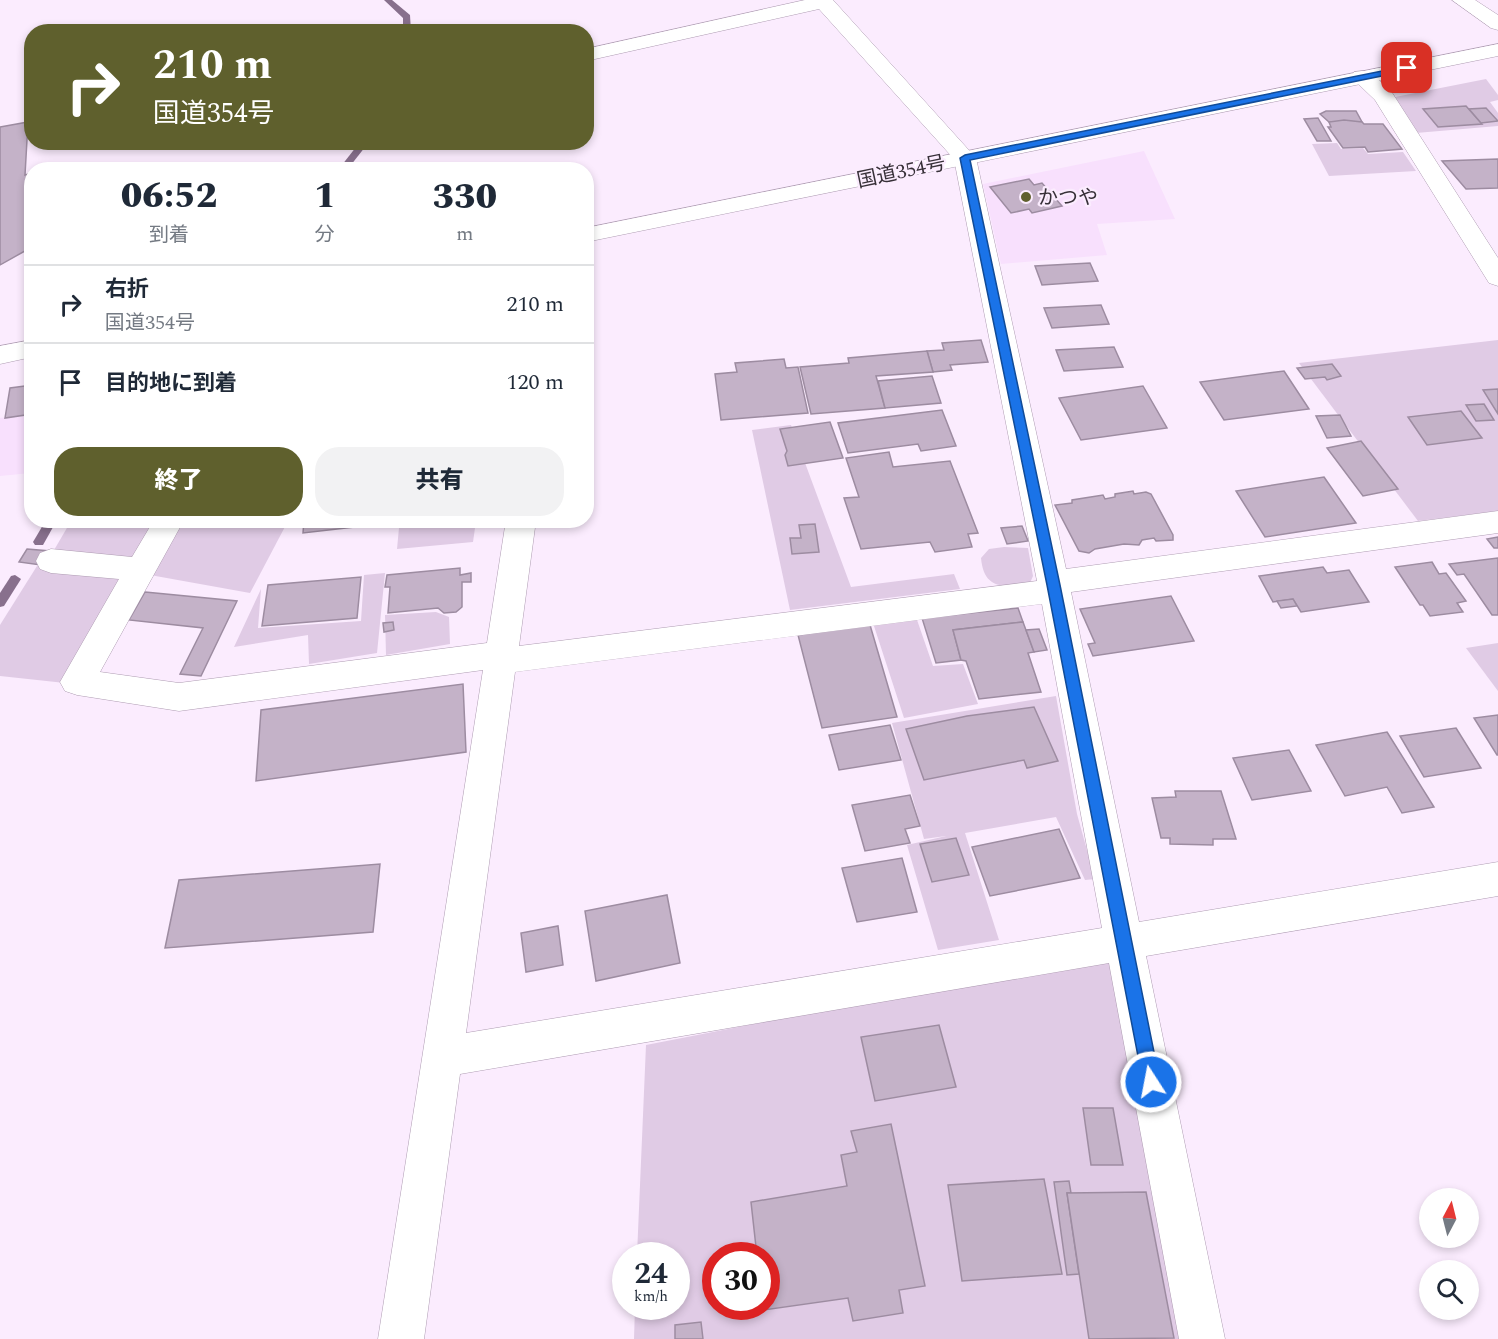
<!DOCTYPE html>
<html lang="ja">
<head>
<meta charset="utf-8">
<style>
  body { margin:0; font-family:Spectral,"Noto Sans JP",serif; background:#f2f2f3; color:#1f2937; height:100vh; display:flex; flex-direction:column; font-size:22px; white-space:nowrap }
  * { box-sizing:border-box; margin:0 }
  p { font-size:20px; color:#747a83 }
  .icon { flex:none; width:33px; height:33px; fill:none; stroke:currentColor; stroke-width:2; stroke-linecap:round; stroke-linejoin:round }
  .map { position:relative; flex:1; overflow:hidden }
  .sheet { position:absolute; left:24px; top:162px; width:570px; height:366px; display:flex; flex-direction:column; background:#fff; border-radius:24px; box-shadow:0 3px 9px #0003 }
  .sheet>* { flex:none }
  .guide { position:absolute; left:24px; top:24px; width:570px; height:126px; border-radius:24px; box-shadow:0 3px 9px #0003; background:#5f602d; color:#fff; overflow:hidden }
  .needle { width:39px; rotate:7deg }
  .controls { position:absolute; left:1419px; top:1188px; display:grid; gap:12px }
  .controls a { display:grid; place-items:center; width:60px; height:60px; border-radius:50%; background:#fff; box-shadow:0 3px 9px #0003; font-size:30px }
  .speed { position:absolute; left:612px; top:1242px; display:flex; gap:12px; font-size:30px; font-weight:700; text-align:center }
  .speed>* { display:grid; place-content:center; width:78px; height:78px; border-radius:50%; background:#fff; box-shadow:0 3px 9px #0003; line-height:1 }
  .speed small { font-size:15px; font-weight:400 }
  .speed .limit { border:9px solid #d22; background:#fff; color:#111 }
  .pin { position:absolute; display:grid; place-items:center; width:51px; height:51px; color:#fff; margin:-26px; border-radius:12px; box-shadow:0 3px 9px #0006 }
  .me { position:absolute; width:66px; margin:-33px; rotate:349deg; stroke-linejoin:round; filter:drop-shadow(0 0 4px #0008) }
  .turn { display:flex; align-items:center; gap:21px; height:126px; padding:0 30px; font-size:27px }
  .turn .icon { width:78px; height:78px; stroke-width:2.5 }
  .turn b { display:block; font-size:42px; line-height:51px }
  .eta { display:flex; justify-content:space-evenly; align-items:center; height:102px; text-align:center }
  .eta b { font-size:36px; font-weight:800; line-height:42px }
  .primary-button { display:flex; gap:12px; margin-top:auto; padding:12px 30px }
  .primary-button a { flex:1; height:69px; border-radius:24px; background:#5f602d; color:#fff; font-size:24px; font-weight:800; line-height:69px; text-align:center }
  .primary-button a+a { background:#f2f2f3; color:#1f2937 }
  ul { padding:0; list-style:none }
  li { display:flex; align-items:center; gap:18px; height:78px; padding:0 30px; border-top:2px solid #e0e1e3 }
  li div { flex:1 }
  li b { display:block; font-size:22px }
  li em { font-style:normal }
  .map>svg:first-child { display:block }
</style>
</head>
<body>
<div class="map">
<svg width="1498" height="1339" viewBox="0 0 1498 1339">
  <rect width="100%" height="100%" fill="#fbecfe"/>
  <g fill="#f8e0fd">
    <path d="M1144,151L1175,219L1097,224L1107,255L1001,264L983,184Z"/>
    <path d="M31,414V473L0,476V418Z"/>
  </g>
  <g fill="#e0cbe5" fill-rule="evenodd">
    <path d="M1486,79L1498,95V100L1490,102L1498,113V126L1416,133L1395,97Z"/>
    <path d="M1337,143L1341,149L1363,148L1368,154L1403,152L1416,171L1329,176L1312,144Z"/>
    <path d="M1498,340V511L1418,521L1299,363Z"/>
    <path d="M791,425L851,587L954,574L960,589L790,610L752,430Z"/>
    <path d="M71,521H288L250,593L50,557Z"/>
    <path d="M457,521H476L473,542L397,549L399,528Z"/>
    <path d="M1004,547L1028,548L1033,576L1030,583C1005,587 984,591 981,558L989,549Z"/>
    <path d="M37,566L127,576L65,683L0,676V625Z"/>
    <path d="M385,573L377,653L309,664L308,635L234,647L261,589L258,628L361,621L364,575Z"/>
    <path d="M436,612L449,617L450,644L386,655L385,615Z"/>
    <path d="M916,617L933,666L963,664L978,704L904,718L873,623Z"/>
    <path d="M1498,643V691L1466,648Z"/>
    <path d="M1056,696L1077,814L1095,879L1085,880L1056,817L965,833L999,940L938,950L907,845L946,836L924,839L892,723ZM1034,707L1058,761L1028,767L1024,760L924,779L967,716ZM920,844L969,875L932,882Z"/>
    <path d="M1110,955L1179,1339H1145L1174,1338L1146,1192L1071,1193L1068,1181L1054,1182L1067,1274H1079L1089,1339H703L701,1322L675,1325V1339H634L635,1307L676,1306V1256L637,1255L646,1045ZM939,1025L956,1087L875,1101ZM1083,1108H1113L1122,1165H1091ZM891,1124L925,1286L899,1290L903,1313L853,1321L848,1298L765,1310L764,1307L716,1306V1256L757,1255L751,1202L847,1186L841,1156L857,1152L851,1131Z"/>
  </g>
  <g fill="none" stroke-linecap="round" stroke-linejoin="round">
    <g fill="#88708d" fill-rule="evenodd">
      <path d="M384,0H392L410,15L411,32H403V18Z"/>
      <path d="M360,142H369L347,170H338Z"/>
      <path d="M46,520H57L43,545H35L33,542Z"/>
      <path d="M15,575L21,579L4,606L0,607V593L11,576Z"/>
    </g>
  </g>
  <g fill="#c4b2c8" stroke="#9d8ca1" stroke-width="1.5">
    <path d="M1466,106L1482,124L1438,127L1423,109Z"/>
    <path d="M1486,108L1498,121L1481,123L1469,109Z"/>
    <path d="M1326,111H1356L1362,122H1329L1320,114Z"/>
    <path d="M1318,118L1331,141H1317L1304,119Z"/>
    <path d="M1344,120L1362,122L1364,124H1383L1402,149L1368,152L1365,147L1343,148L1328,127H1331L1329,122Z"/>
    <path d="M28,122L25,175L32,173V213H29L32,247L0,265V127Z"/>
    <path d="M1498,159V188L1466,189L1442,161Z"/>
    <path d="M1029,179L1034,185L1042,183L1062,206L1032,213L1029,209L1011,213L990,187Z"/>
    <path d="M1090,263L1098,281L1042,285L1035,266Z"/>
    <path d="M1101,305L1109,324L1052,328L1044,308Z"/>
    <path d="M981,340L988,362L950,365L952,370L933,372L927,351L944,350L942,343Z"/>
    <path d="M1114,347L1123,367L1064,371L1056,350Z"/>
    <path d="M927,351L933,372L876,376L885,408L811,414L800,367L849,363L848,358Z"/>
    <path d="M784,359L786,368L798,367L808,413L721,420L715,374L737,372L735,363Z"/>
    <path d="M1332,364L1341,376L1327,380L1325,377L1305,379L1297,368Z"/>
    <path d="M1284,371L1309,409L1224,420L1200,382Z"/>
    <path d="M932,376L941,403L885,408L878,381Z"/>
    <path d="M32,385V414L5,418L10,388Z"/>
    <path d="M1143,386L1167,428L1081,440L1059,398Z"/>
    <path d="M1498,389V414L1483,390Z"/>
    <path d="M1484,404L1494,420L1476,421L1466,405Z"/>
    <path d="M942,410L956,446L921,451L918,444L848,453L838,423Z"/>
    <path d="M1461,411L1482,438L1427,445L1408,417Z"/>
    <path d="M1340,415L1351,436L1327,438L1316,416Z"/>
    <path d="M830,422L843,458L788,466L785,455L787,451L780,429Z"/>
    <path d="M1361,441L1398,489L1363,496L1327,448Z"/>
    <path d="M889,452L893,467L950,461L978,533L968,534L972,547L935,552L930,542L861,549L844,498L859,497L846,458Z"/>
    <path d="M1324,477L1356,523L1265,537L1236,491Z"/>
    <path d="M1133,491L1134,494L1146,492L1151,494L1173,535V540L1156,541L1154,538L1142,540L1139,545L1124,544L1095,549L1089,553L1079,551L1055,505L1072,503V500L1103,495L1105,499L1115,497V494Z"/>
    <path d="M304,520H363V526L303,533Z"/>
    <path d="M405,520H446L404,525Z"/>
    <path d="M815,524L819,552L792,554L790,538H801L799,525Z"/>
    <path d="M1022,526L1028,541L1007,544L1001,528Z"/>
    <path d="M1498,537V548H1494L1487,539Z"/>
    <path d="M27,549L50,551L41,565L19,562Z"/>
    <path d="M1498,558V615H1492L1464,574L1457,575L1449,564Z"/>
    <path d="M1432,562L1439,574L1446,573L1466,601L1457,603L1463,612L1430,616L1423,605H1420L1395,567Z"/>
    <path d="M1323,567L1327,573L1349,570L1369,602L1301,612L1293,599L1273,602L1259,576Z"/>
    <path d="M460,568V575L471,573V582H462V607L456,612L444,613L438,608L388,613L390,587H385L387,575Z"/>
    <path d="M361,577L357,618L262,626L268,585Z"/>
    <path d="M145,592L237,601L201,676L180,674L203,628L129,620Z"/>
    <path d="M1171,596L1194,641L1093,656L1088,644L1095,643L1080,609Z"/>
    <path d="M1293,599L1297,606L1281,608L1277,601Z"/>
    <path d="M1018,608L1023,622L953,630L961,660L936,663L922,618Z"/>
    <path d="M393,622L394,630L384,632L383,623Z"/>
    <path d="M1023,622L1034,652L1028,653L1041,692L979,699L966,661L961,660L953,630Z"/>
    <path d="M870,625L897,717L822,728L798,635Z"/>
    <path d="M1039,629L1047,650L1034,652L1026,630Z"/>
    <path d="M463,684L466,752L256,781L261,710Z"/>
    <path d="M1034,707L1058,761L1027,768L1024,760L924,780L906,729L967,716Z"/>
    <path d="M1498,715V755H1497L1474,718Z"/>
    <path d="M890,725L901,760L839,770L829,735Z"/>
    <path d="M1456,728L1481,768L1424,777L1400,736Z"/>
    <path d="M1387,732L1434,807L1402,813L1387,787L1345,796L1316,745Z"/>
    <path d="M1289,750L1311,791L1252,800L1233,758Z"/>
    <path d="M1175,791H1221L1236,839H1213V845L1170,844V838H1161L1152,798L1176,797Z"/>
    <path d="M910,795L920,826L905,829L910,843L865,851L852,805Z"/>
    <path d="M1059,829L1080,878L990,896L972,847Z"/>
    <path d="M956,838L969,875L932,882L920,844Z"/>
    <path d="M902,858L917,912L857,922L842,868Z"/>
    <path d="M380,864L373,932L165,948L179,880Z"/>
    <path d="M667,895L680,963L596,981L585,911Z"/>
    <path d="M558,926L563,965L526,972L521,933Z"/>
    <path d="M939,1025L956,1087L875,1101L861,1037Z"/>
    <path d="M1083,1108H1113L1123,1165H1091Z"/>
    <path d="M891,1124L925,1286L899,1290L903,1313L853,1321L848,1298L764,1310V1306H766V1256H757L751,1202L847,1186L841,1155L857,1152L851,1131Z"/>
    <path d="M1044,1179L1062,1274L962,1281L948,1185Z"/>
    <path d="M1069,1181L1071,1193H1067L1079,1274L1067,1275L1054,1182Z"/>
    <path d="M1146,1192L1174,1338L1089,1339L1067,1193Z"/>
    <path d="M701,1322L703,1339H675V1325Z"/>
  </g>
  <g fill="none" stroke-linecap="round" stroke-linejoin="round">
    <g stroke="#ae9cb2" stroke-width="1">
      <g id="minor">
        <path d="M805,0H833L976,158L1066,569L1498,511V533L1071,592L1139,922L1498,862V896L1146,956L1225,1339H1179L1109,963L460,1074L424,1339H378L483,670L179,711L77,695L65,691L60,682L119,579L51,573L40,569L36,561L40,553L51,549L132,557L154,520H184L100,672L179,683L487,643L506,520H536L519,646L1037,581L954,159L819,9L586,61V49ZM1042,604L1102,928L466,1033L515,672Z"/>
        <path d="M1452,0H1475L1498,15V30L1491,28Z"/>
        <path d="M1362,71L1370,72L1391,91L1498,258V286L1489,283L1375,100L1351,77L1354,72Z"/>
      </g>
    </g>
    <g stroke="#ae9cb2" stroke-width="1">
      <g id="trunk">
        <path d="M1498,44V56L586,242V228Z"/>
        <path d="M32,340V357L0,364V346Z"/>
      </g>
    </g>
    <use href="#minor" fill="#fff" fill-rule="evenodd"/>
    <use href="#trunk" fill="#fff" fill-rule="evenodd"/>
  </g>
  <path fill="#1a73e8" stroke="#114b97" stroke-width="1.5" d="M1407,66L1412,68L1411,70L970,160L1060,585L1160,1082L1157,1088L1151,1090L1145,1088L1143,1082L1047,585L960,158L965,155Z"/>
  <circle fill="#5f602d" stroke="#fbecfe" stroke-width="2" cx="1026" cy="197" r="6"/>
  <g text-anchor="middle" stroke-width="4.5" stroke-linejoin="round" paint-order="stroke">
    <g font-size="20" fill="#373038" stroke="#fbecfe">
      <text transform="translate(901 171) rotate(-12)" y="7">国道354号</text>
    </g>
    <g font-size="20" fill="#373038" stroke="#fbecfe" text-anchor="start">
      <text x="1038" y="204">かつや</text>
    </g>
  </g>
</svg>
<div class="controls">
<a><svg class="needle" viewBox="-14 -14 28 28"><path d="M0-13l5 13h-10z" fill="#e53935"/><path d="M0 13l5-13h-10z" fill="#747a83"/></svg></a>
<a><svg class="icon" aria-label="search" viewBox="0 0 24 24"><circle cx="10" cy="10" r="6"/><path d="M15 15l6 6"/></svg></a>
</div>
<div class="speed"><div>24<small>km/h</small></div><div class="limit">30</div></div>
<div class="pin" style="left:1407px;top:68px;background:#d93025"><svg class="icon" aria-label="arrive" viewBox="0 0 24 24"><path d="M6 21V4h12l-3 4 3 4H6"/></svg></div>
<svg class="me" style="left:1151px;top:1082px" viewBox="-20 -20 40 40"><circle r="17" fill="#1a73e8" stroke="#fff" stroke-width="3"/><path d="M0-11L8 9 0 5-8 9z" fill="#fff"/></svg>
<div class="guide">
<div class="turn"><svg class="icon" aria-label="right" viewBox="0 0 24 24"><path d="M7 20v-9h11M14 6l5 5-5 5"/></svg><div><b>210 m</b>国道354号</div></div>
</div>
<section class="sheet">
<div class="eta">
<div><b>06:52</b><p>到着</p></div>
<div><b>1</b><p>分</p></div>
<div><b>330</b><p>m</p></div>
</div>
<ul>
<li><svg class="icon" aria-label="right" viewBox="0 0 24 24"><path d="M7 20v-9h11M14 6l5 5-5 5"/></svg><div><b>右折</b><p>国道354号</p></div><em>210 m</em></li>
<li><svg class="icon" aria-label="arrive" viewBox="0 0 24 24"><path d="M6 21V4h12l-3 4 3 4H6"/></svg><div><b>目的地に到着</b></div><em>120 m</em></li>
</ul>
<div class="primary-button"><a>終了</a><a>共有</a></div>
</section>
</div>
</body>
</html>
